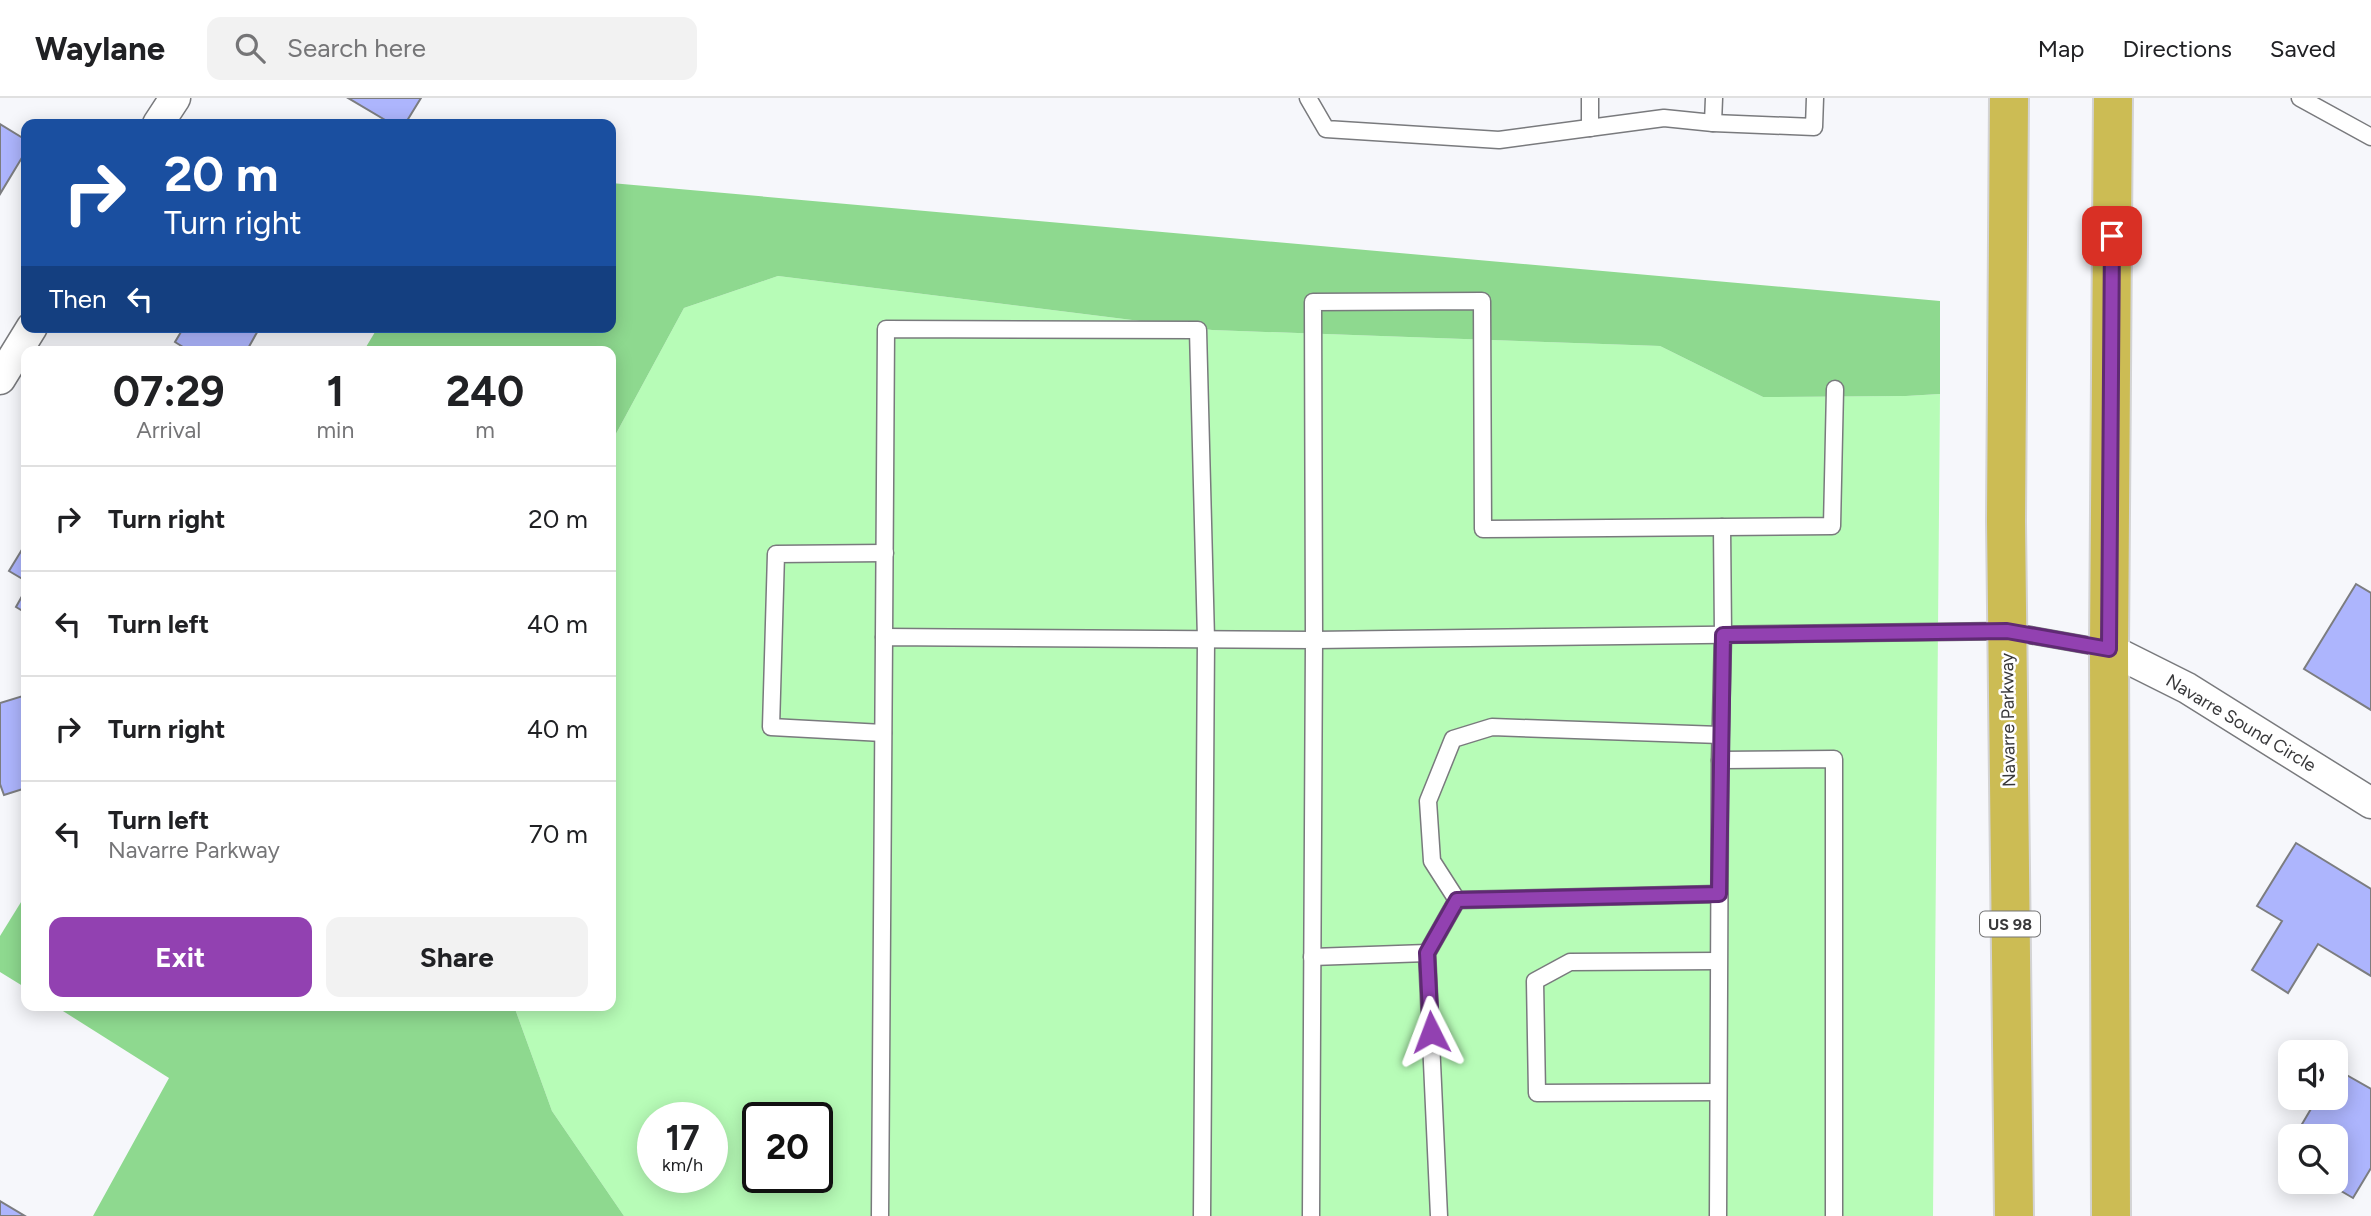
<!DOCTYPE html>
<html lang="en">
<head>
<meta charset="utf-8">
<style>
  body { margin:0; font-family:Figtree,sans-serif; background:#f2f2f2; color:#202124; height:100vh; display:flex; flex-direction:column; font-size:26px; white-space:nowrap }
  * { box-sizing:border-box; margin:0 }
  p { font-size:23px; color:#757577 }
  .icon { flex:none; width:38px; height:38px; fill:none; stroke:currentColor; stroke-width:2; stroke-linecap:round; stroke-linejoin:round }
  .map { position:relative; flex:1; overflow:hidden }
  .details { position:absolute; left:21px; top:248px; width:595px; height:665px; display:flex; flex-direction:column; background:#fff; border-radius:14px; box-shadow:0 4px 18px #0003 }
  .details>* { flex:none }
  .hud { position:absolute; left:21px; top:21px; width:595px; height:214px; border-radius:14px; box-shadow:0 4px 18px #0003; background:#1a4fa0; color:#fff; overflow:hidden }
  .fabs { position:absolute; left:2278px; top:942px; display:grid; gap:14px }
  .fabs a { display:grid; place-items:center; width:70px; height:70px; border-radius:14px; background:#fff; box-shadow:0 4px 18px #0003; font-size:35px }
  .speed { position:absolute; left:637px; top:1004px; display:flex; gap:14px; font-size:35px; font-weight:700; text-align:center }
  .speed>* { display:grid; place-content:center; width:91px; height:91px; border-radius:50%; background:#fff; box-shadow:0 4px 18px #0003; line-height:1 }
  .speed small { font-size:18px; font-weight:400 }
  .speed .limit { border:4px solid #111; border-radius:10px; background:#fff; color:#111 }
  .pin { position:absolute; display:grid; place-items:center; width:60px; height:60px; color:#fff; margin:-30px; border-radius:14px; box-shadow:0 4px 10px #0006 }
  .me { position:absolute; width:77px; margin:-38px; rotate:357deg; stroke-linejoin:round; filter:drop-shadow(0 0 5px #0008) }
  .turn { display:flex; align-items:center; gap:24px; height:147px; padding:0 28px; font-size:32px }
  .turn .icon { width:91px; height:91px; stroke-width:2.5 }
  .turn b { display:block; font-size:49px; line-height:60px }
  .then { display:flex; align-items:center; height:66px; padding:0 28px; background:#0003; gap:14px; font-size:26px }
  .eta { display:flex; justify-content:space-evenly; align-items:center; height:119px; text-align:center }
  .eta b { font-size:42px; font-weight:700; line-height:49px }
  .button { display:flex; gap:14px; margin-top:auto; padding:14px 28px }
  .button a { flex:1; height:80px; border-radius:14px; background:#9241b1; color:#fff; font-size:28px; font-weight:700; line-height:80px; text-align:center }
  .button a+a { background:#f2f2f2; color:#202124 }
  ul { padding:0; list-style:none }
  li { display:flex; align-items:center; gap:21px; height:105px; padding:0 28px; border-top:2px solid #e0e0e0 }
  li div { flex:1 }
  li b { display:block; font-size:26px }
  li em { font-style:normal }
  header { display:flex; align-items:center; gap:42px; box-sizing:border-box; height:98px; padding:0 35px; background:#fff; border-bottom:2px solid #e0e0e0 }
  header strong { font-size:33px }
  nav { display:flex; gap:38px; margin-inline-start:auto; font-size:24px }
  .search { width:490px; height:63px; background:#f2f2f2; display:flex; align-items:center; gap:18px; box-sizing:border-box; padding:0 24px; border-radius:14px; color:#757577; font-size:26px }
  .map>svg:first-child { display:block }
</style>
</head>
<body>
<header>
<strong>Waylane</strong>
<div class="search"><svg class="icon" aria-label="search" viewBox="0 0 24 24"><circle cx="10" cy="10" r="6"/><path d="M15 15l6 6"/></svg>Search here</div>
<nav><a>Map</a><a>Directions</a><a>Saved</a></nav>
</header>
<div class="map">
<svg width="2371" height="1118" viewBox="0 0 2371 1118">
  <rect width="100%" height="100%" fill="#f6f7fb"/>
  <path fill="#b7fcb7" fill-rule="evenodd" d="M778,178L1212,232L1660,248L1763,299L1906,298L1940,296L1933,1118H624L552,1013L514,908H611V345L684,210ZM653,1020H712V1080H653ZM758,1020H817V1080H758Z"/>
  <g fill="#8ed98f">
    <path d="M611,85L1940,203V296L1906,298L1763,299L1660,248L1212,232L778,178L684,210L611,345V254H363L378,229H611Z"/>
    <path d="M26,796V890L0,874V838Z"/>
    <path d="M55,908H514L552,1013L624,1118H93L169,980Z"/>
  </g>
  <g fill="#adb5fd" stroke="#7c7d80" stroke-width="2">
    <path d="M348,0H421L405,26H392Z"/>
    <path d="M0,26L26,42V53L0,96Z"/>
    <path d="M184,229H260L246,254H191L175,244Z"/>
    <path d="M26,445V483L9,473Z"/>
    <path d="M2356,486L2371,495V612L2304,571Z"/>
    <path d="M26,491V515L16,509Z"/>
    <path d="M26,597V690L4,697L0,686V605Z"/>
    <path d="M2296,745L2371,791V878L2318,846L2288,895L2252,872L2282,823L2257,808Z"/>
    <path d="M2336,971L2371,991V1070L2353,1100L2324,1083H2336V1038H2295L2318,999H2336Z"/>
    <path d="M2291,1045V1063L2283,1058Z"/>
    <path d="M0,1103L25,1118H0Z"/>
  </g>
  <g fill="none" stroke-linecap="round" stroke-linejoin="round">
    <g stroke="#797a7d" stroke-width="19">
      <g id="service">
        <path d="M1308,0L1326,31L1499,42L1664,20L1713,25L1814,29L1815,0"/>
        <path d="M1590,0V30"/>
        <path d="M2300,0L2371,39"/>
        <path d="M1713,25L1714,0"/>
        <path d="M1835,291L1832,428L1483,431L1482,203L1313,204L1314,542L2007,533L2109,551"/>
        <path d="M884,539L886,231L1198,232L1206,541L1202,1118"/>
        <path d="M883,635L771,629L776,456L885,455"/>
        <path d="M1720,662L1834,661V1118"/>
        <path d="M1457,802L1432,763L1428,703L1453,641L1492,629L1720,637"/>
        <path d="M1457,802L1719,796"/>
        <path d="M1312,859L1427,855"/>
        <path d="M1718,994L1537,995L1535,883L1570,864L1718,863"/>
        <path d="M880,1118L884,539L1314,542L1311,1118"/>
        <path d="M1439,1118L1427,855L1457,802"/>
        <path d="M1718,1118L1720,662L1723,537L1722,429"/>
      </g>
    </g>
    <g stroke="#797a7d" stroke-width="33">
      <g id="minor">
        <path d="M158,26L175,0"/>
        <path d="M0,281L32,229"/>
        <path d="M2109,551L2187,590L2371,705"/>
      </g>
    </g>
    <g stroke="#d3d3d4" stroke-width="42">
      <g id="trunk">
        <path d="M2009,0L2006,423L2014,1118"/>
        <path d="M2111,1118L2109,551L2113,0"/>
      </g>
    </g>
    <use href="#service" stroke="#fff" stroke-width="16"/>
    <use href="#minor" stroke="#fff" stroke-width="30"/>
    <use href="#trunk" stroke="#ccbc54" stroke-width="38"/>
  </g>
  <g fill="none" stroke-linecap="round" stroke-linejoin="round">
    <g stroke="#5f2a73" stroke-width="18">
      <path id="route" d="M1431,934L1427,855L1457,802L1719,796L1723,537L2007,533L2109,551L2112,138"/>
    </g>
    <use href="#route" stroke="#9241b1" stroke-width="12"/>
  </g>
  <g text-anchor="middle" stroke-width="5" stroke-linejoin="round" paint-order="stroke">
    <rect fill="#fff" stroke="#747475" stroke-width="2" x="1980" y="813.5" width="60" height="25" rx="5"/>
    <g font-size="16" font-weight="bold" fill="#38383a">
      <text x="2010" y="832">US 98</text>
    </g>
    <g font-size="18" fill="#38383a" stroke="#fff">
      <text transform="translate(2008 622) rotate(-91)" y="6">Navarre Parkway</text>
      <text transform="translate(2241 625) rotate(31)" y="6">Navarre Sound Circle</text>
    </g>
  </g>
</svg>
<div class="fabs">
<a><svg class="icon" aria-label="sound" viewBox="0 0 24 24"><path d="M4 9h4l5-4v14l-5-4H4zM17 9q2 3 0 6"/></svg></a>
<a><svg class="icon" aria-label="search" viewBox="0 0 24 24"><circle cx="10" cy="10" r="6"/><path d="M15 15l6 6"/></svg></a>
</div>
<div class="speed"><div>17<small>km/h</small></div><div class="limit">20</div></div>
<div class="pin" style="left:2112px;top:138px;background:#d93025"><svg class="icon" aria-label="arrive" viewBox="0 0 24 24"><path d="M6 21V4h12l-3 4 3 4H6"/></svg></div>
<svg class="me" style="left:1431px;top:934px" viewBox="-20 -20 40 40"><path d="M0-17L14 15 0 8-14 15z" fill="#9241b1" stroke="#fff" stroke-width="4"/></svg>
<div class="hud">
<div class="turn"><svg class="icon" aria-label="right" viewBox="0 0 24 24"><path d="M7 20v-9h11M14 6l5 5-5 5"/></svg><div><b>20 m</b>Turn right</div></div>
<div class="then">Then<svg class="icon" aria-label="left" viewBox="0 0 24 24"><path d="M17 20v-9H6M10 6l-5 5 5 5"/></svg></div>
</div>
<section class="details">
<div class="eta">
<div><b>07:29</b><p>Arrival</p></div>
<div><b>1</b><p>min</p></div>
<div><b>240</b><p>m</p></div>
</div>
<ul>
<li><svg class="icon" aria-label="right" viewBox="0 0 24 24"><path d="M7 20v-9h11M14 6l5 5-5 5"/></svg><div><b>Turn right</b></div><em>20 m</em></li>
<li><svg class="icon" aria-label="left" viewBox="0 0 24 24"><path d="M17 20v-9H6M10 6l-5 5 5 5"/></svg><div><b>Turn left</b></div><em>40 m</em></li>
<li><svg class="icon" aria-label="right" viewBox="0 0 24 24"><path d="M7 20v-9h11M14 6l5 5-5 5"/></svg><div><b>Turn right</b></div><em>40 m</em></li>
<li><svg class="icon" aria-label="left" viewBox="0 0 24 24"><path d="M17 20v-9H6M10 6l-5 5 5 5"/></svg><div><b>Turn left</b><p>Navarre Parkway</p></div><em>70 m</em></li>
</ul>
<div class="button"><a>Exit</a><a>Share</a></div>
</section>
</div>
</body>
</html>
